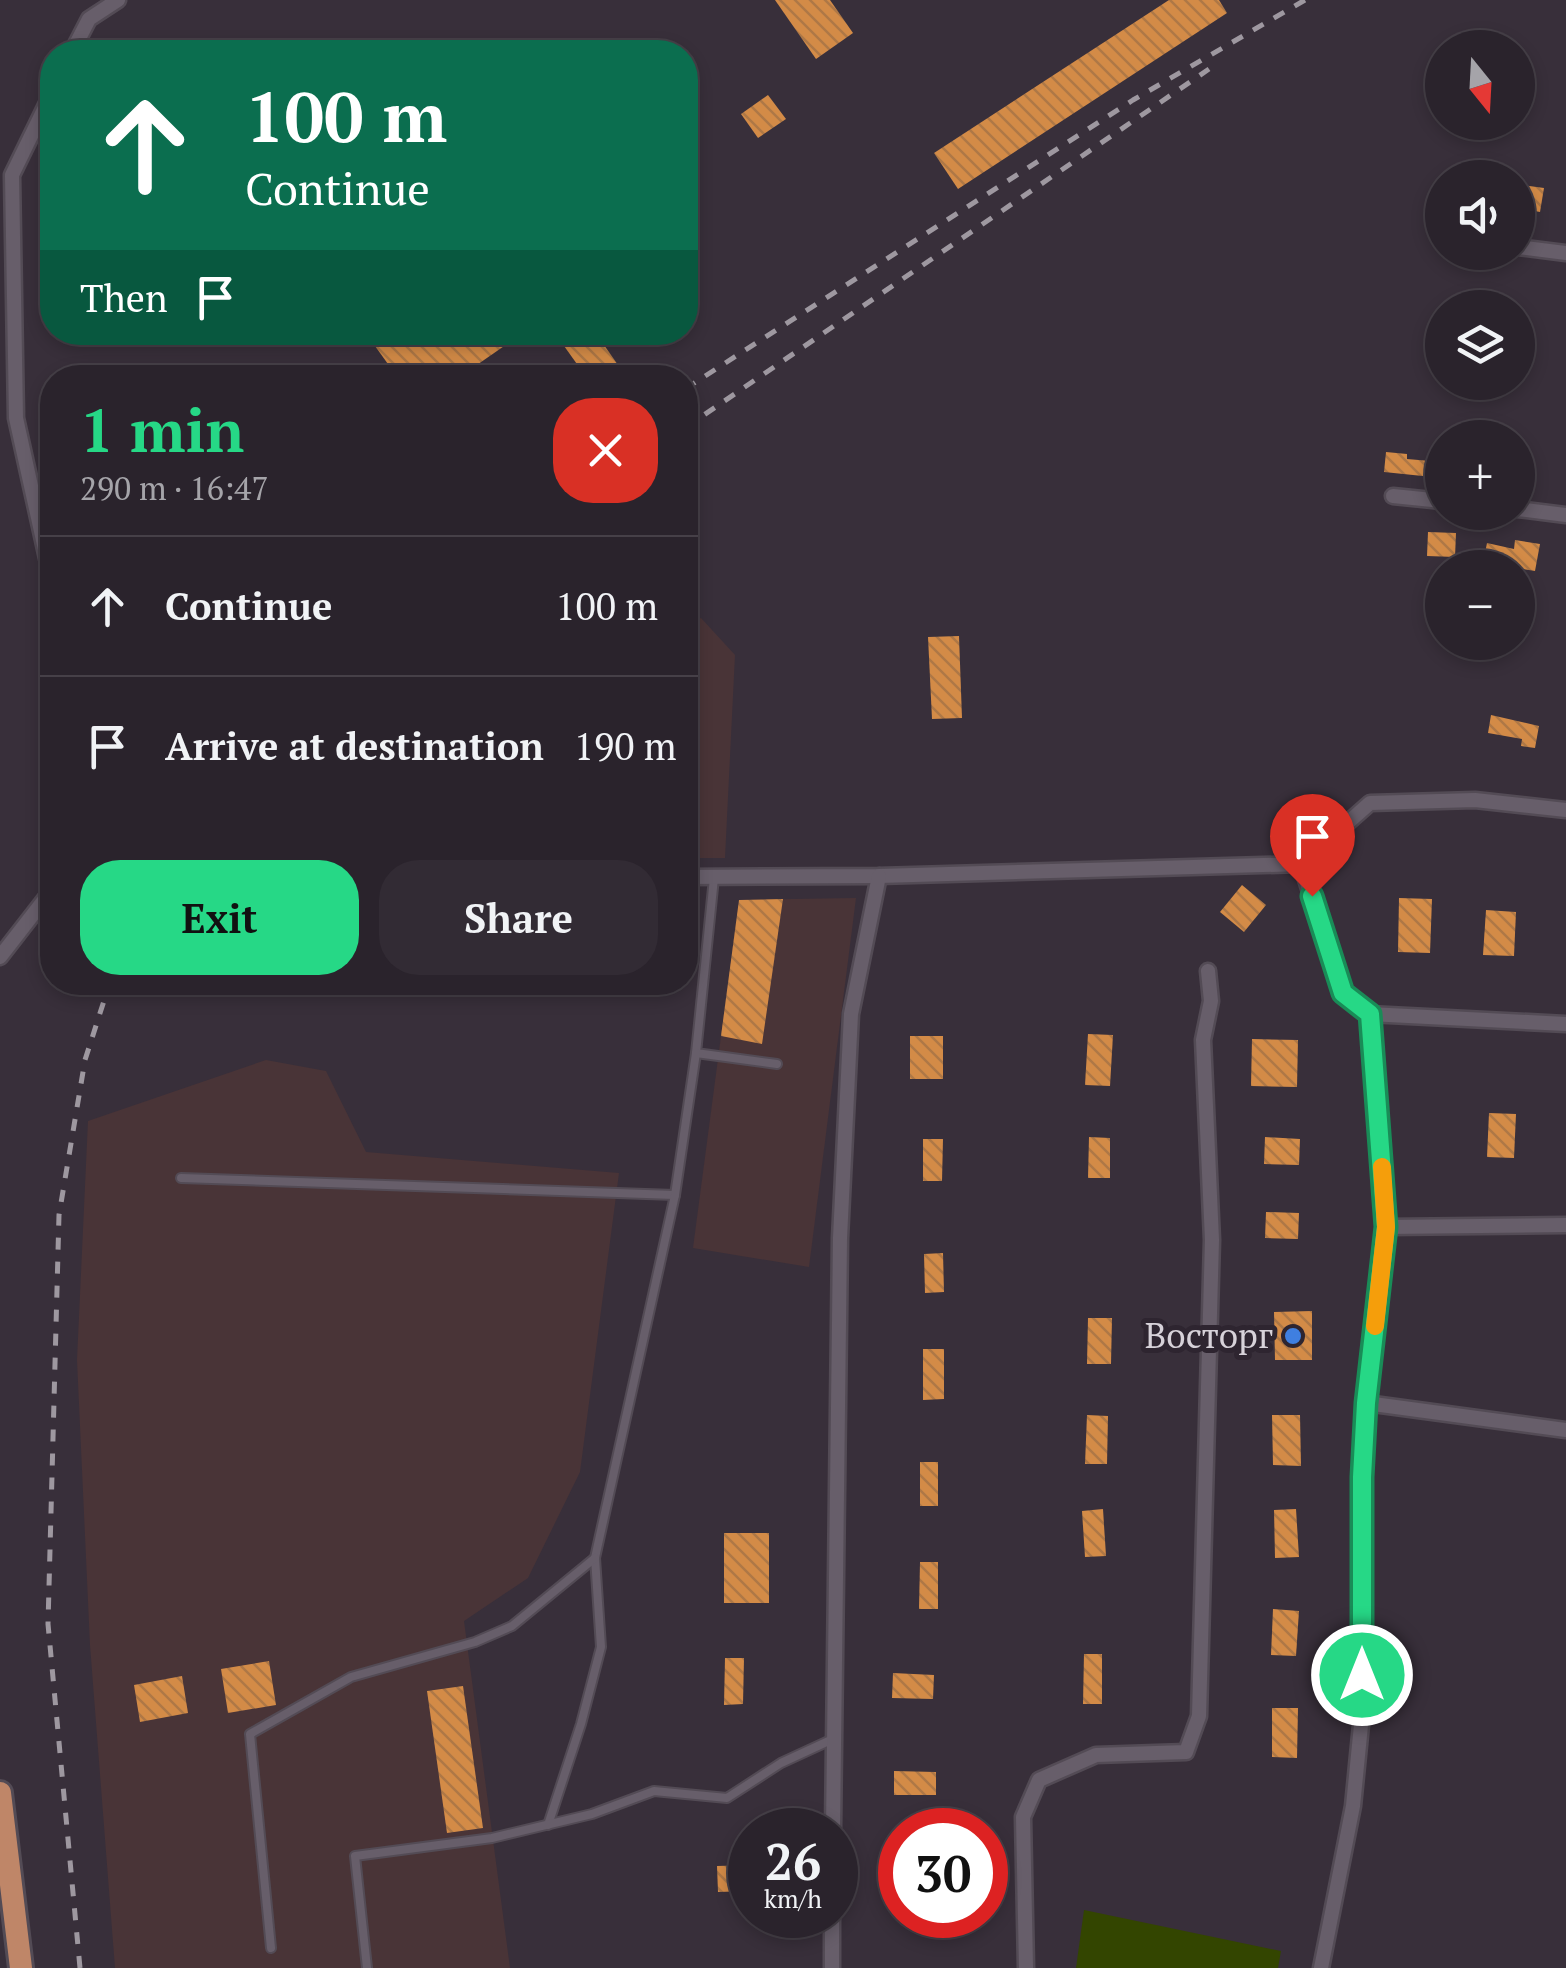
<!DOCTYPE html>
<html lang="en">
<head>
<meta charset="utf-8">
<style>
  body { margin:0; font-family:"PT Serif",serif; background:#322b34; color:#f1f3f6; height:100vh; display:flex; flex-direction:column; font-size:38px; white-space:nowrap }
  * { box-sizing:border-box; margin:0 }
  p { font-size:32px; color:#a5a4a9 }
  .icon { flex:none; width:55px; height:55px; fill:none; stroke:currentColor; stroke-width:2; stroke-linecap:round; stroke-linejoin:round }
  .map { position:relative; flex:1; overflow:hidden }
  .side { position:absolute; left:40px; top:365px; width:658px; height:630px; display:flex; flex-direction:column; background:#2a232c; border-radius:40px; box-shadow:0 5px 15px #0003,0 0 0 2px #464048 }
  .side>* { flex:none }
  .banner { position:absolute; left:40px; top:40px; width:658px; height:305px; border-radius:40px; box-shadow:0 5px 15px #0003,0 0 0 2px #464048; background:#0b6e4f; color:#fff; overflow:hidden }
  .needle { width:65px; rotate:162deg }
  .fabs { position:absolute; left:1425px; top:30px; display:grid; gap:20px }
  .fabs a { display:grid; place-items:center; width:110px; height:110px; border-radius:50%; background:#2a232c; box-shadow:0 5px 15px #0003,0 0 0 2px #464048; font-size:50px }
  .speed { position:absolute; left:728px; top:1808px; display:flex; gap:20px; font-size:50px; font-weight:700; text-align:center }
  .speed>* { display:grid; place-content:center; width:130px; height:130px; border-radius:50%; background:#2a232c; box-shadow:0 5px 15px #0003,0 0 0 2px #464048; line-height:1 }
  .speed small { font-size:25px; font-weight:400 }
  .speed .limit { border:15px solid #d22; background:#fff; color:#111 }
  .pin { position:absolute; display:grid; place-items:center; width:85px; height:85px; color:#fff; margin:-102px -42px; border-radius:50% 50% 50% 0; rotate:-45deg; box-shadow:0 0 10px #0007 }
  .pin .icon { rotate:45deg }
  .me { position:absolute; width:110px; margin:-55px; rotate:0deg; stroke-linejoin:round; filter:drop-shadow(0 0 8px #0008) }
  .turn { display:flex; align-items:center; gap:35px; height:210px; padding:0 40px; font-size:45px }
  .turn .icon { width:130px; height:130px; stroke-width:2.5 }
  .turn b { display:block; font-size:70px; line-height:85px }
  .then { display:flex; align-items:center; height:95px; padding:0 40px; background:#0003; gap:20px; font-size:38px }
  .round { display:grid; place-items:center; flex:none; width:105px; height:105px; border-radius:40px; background:#322b34 }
  .headline { display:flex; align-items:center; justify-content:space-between; height:170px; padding:0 40px }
  h1 { font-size:60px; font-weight:600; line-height:75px; color:#26d886 }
  .primary-button { display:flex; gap:20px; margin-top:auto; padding:20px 40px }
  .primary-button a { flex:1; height:115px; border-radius:40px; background:#26d886; color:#111; font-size:40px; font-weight:600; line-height:115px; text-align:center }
  .primary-button a+a { background:#322b34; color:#f1f3f6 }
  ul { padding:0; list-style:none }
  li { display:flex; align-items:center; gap:30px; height:140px; padding:0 40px; border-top:2px solid #464048 }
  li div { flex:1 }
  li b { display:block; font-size:38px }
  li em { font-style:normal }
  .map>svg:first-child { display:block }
</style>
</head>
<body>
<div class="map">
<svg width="1566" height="1968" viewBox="0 0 1566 1968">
  <defs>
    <pattern id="building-back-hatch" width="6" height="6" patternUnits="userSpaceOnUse" patternTransform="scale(2.5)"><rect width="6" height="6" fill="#d38b47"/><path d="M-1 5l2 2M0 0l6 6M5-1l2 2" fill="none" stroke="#ae7846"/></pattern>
  </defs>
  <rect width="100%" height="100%" fill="#382f3a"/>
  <g fill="#493437">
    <path d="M701,618L735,655L725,858H685V628Z"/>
    <path d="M856,898L809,1267L693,1248L739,900Z"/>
    <path d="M266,1060L326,1071L366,1152L619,1173L580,1472L528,1578L464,1621L510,1968H115L90,1645L77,1360L88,1121Z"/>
  </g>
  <path fill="#334500" d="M1084,1910L1281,1951L1278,1968H1076Z"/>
  <g fill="url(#building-back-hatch)">
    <path d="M775,0H830L853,33L816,59Z"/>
    <path d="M1169,0H1219L1227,13L958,189L934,153Z"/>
    <path d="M768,95L786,119L758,138L741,114Z"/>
    <path d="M1522,185L1544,188L1540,212L1519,208Z"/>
    <path d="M394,332H503L510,342L458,378H398L375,346Z"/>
    <path d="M554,332H595L627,378H587Z"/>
    <path d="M1386,452L1407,454V459L1442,462V478L1384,472Z"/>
    <path d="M1428,532L1456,533L1455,557L1427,556Z"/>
    <path d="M1515,540L1540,544L1535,571L1498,565L1482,568L1487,543L1514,549Z"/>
    <path d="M959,636L962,718L932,719L928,637Z"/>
    <path d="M1491,715L1539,726L1535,748L1521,746L1522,739L1488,733Z"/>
    <path d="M1242,885L1266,905L1244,932L1220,912Z"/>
    <path d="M1399,898L1432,899L1430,953L1398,952Z"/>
    <path d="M783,899L762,1044L721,1036L739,900Z"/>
    <path d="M1486,910L1516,912L1514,956L1483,955Z"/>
    <path d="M1088,1034L1113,1035L1110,1086L1085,1085Z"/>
    <rect x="910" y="1036" width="33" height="43"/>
    <path d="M1252,1039L1298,1040L1297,1087L1251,1086Z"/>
    <path d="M1489,1113L1516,1114L1514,1158L1487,1157Z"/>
    <path d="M1089,1137L1110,1138V1178H1088Z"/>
    <path d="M1265,1137L1300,1139L1299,1165L1264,1164Z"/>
    <path d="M923,1139H943L942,1181H923Z"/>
    <path d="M1266,1212L1299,1213L1298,1239L1265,1238Z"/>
    <path d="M943,1253L944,1292L925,1293L924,1254Z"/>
    <path d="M1312,1311V1360H1275L1274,1312Z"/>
    <path d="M1088,1318H1112L1111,1364H1087Z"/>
    <path d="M923,1349H944V1399L923,1400Z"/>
    <path d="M1087,1415L1108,1416L1107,1464H1085Z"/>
    <path d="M1272,1415H1300L1301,1466L1273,1465Z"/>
    <rect x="920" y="1462" width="18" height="44"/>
    <path d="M1103,1509L1106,1556L1085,1557L1082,1511Z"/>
    <path d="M1296,1509L1299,1557L1275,1558L1274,1510Z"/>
    <rect x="724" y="1533" width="45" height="70"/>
    <path d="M920,1562H938V1609H919Z"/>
    <path d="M1273,1609L1299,1611L1296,1656L1271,1655Z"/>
    <path d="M1084,1654H1102V1704H1083Z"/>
    <path d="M725,1658H744L743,1704L724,1705Z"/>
    <path d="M269,1661L276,1705L228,1713L221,1669Z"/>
    <path d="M893,1673L934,1675L933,1699L892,1698Z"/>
    <path d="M182,1676L188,1713L140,1722L134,1685Z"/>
    <path d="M463,1686L483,1828L447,1833L427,1691Z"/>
    <path d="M1272,1708H1298L1297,1758L1272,1757Z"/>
    <path d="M894,1771L936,1772V1795H894Z"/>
    <path d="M750,1865V1891L718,1892L717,1866Z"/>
  </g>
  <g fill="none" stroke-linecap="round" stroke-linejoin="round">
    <g stroke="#534b55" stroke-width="12">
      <g id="service">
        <path d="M714,878L696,1053L777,1064"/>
        <path d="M181,1178L675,1195"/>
        <path d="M548,1825L581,1724L601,1647L595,1558L675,1195L696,1053"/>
        <path d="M271,1948L250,1734L351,1677L475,1642L512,1626L595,1558"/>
        <path d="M367,1968L355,1856L492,1838L592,1814L654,1791L727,1798L781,1763L833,1739"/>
      </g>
    </g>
    <g stroke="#534b55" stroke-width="19">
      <g id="minor">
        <path d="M72,52L89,19L118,0"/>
        <path d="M52,93L12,175L16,418L52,581"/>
        <path d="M1518,247L1566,253"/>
        <path d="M1393,496L1442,501"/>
        <path d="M1518,509L1566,515"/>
        <path d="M1301,864L1343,993L1369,1014L1386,1227L1366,1403L1362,1477V1715L1353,1806L1321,1968"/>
        <path d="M685,877L879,876L1301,864L1370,803L1475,800L1566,810"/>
        <path d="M0,957L52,890"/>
        <path d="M1369,1014L1566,1024"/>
        <path d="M1386,1227L1566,1225"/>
        <path d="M1366,1403L1566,1430"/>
        <path d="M833,1830L840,1238L851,1014L879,876"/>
        <path d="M832,1968V1915"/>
        <path d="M1026,1968L1023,1817L1039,1780L1096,1755L1186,1752L1199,1716L1212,1240L1203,1040L1211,1001L1208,971"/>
      </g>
    </g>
    <g stroke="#534b55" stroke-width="28">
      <path id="primary" d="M0,1793L21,1968"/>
    </g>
    <use href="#service" stroke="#675e6a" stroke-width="8"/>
    <use href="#minor" stroke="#675e6a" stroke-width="14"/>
    <use href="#primary" stroke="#bf8668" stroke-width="22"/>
    <g stroke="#9e98a0" stroke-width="5" stroke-dasharray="12 12" stroke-linecap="butt">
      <path d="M685,389L1133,100L1305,0"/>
      <path d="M685,428L1209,69"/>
      <path d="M80,1968L48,1624L59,1215L85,1060L110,982"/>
    </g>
  </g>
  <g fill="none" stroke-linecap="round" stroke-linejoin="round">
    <g stroke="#198c57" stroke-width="25">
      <path id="route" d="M1312,896L1343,993L1370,1014L1386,1227L1366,1403L1362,1477V1675"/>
    </g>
    <use href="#route" stroke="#26d886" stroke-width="18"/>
    <path stroke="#f59e0b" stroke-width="18" d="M1375,1326L1386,1227L1382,1167"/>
  </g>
  <circle fill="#3f7fe0" stroke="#2e2530" stroke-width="4" cx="1293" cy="1336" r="10"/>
  <g text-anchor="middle" stroke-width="10" stroke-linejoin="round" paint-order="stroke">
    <g font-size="35" fill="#d7d2d9" stroke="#2e2530" text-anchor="end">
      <text x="1273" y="1348">Восторг</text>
    </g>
  </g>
</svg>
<div class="fabs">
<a><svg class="needle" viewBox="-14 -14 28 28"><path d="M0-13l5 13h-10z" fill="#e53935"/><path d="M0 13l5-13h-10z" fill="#a5a4a9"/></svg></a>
<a><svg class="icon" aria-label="sound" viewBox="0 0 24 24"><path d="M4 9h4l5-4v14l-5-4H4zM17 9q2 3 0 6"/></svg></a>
<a><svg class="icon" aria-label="layers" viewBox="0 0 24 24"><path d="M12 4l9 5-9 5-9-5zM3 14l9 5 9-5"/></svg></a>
<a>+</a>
<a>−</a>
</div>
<div class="speed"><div>26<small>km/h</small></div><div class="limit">30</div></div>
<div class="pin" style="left:1312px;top:896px;background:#d93025"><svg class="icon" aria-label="arrive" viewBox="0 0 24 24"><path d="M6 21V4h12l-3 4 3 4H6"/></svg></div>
<svg class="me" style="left:1362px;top:1675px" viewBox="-20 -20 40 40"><circle r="17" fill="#26d886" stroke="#fff" stroke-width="3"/><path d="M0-11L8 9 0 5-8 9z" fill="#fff"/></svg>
<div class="banner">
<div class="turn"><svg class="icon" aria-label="ahead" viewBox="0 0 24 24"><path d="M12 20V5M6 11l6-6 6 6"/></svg><div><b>100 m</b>Continue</div></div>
<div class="then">Then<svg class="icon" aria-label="arrive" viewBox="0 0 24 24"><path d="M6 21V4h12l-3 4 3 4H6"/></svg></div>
</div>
<section class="side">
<div class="headline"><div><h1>1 min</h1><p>290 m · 16:47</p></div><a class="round" style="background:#d93025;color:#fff"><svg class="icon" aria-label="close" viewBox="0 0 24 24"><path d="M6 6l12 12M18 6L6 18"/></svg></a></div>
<ul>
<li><svg class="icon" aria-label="ahead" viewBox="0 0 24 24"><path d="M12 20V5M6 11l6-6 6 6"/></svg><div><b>Continue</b></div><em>100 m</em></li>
<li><svg class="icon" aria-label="arrive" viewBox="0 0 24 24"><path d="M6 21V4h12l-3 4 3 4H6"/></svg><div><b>Arrive at destination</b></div><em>190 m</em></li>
</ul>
<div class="primary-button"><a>Exit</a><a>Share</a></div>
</section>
</div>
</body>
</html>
